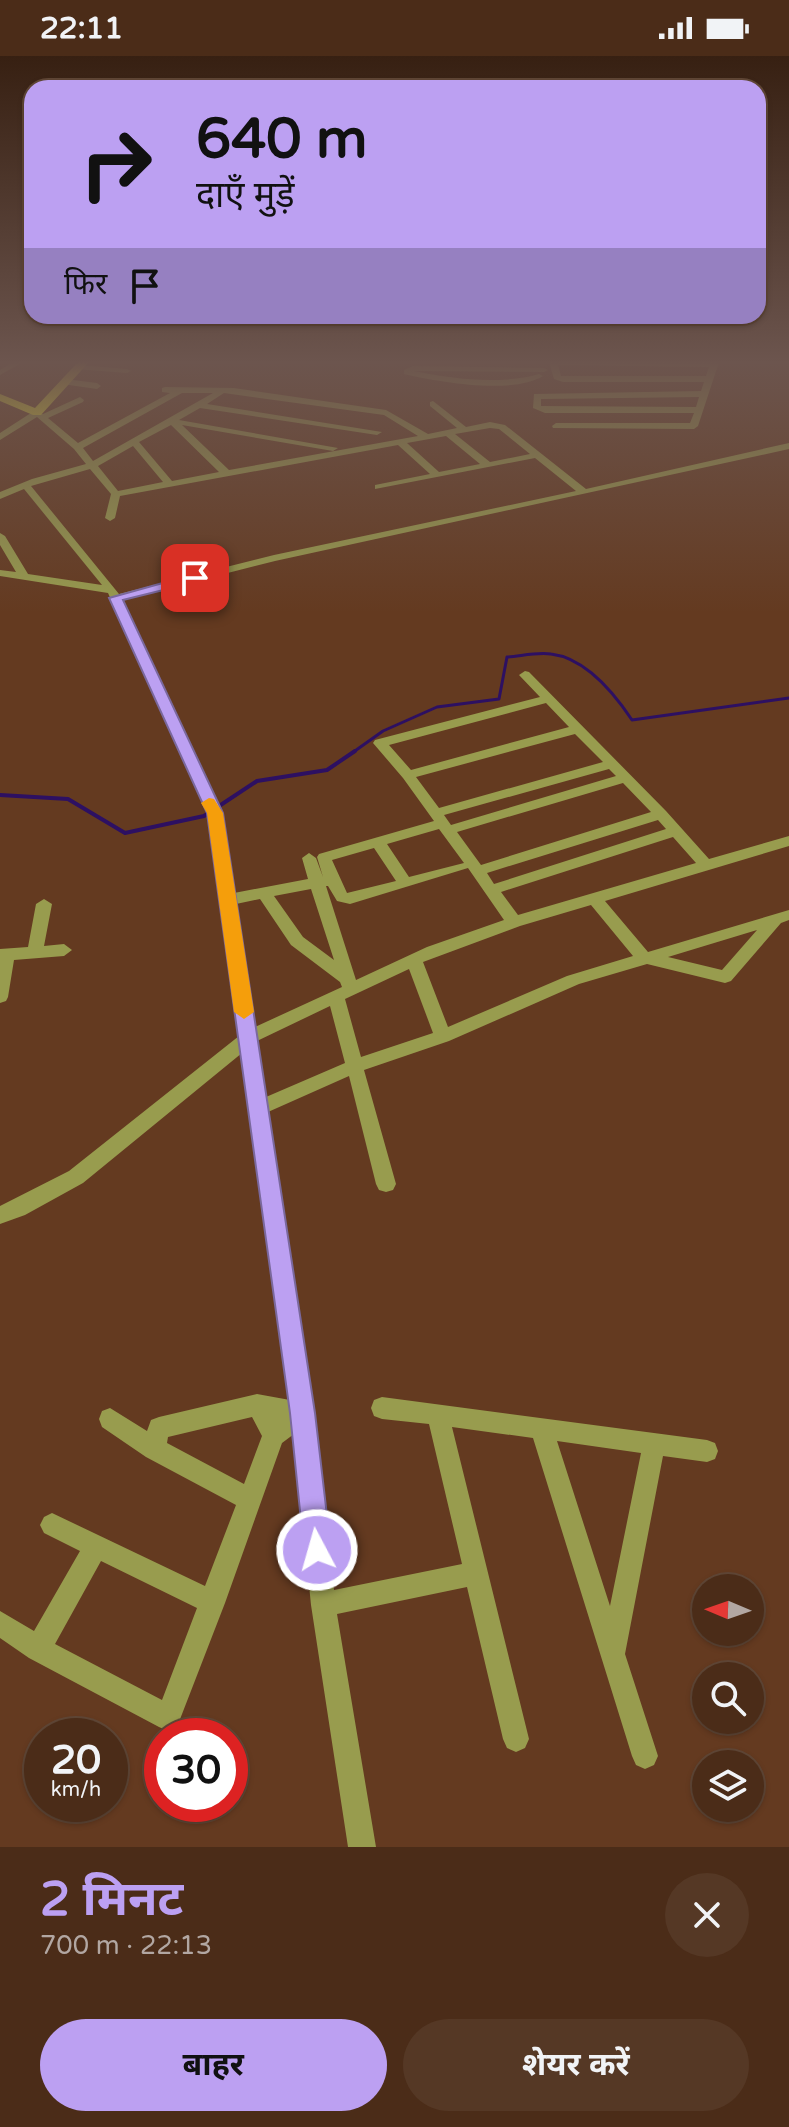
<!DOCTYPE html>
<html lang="hi">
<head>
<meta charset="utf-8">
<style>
  body { margin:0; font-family:"Varela Round","Noto Sans Devanagari",sans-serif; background:#553825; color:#f1f3f6; height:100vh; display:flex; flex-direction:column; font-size:30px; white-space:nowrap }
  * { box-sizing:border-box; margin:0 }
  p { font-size:26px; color:#b2a7a2 }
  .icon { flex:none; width:44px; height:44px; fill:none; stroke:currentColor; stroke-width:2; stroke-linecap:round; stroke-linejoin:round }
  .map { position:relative; height:1791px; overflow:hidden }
  .sheet { display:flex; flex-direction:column; background:#4b2c18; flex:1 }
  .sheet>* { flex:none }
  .top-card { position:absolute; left:24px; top:24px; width:742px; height:244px; border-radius:24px; box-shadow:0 2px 6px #0004,0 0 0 2px #624837; background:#bca0f2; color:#111; overflow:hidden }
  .needle { width:52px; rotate:272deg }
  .buttons { position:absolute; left:692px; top:1518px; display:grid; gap:16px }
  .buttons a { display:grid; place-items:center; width:72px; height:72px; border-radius:50%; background:#4b2c18; box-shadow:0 2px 6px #0004,0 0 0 2px #624837; font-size:40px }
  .speed { position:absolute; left:24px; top:1662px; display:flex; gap:16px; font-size:40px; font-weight:700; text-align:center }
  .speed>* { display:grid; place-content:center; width:104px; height:104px; border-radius:50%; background:#4b2c18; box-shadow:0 2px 6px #0004,0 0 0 2px #624837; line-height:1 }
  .speed small { font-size:20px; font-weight:400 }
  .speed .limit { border:12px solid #d22; background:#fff; color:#111 }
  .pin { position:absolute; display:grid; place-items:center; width:68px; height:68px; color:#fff; margin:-34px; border-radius:16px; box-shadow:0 4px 12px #0006 }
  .me { position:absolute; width:88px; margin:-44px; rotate:354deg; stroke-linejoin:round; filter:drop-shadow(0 0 6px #0008) }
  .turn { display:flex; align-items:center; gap:28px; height:168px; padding:0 40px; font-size:36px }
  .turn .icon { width:104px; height:104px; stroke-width:2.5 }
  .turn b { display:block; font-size:56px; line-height:68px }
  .then { display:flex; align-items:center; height:76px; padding:0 40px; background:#0003; gap:16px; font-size:30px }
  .round { display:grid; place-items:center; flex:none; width:84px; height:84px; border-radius:42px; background:#553825 }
  .summary { display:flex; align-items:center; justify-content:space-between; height:136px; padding:0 40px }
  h1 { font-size:48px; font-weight:700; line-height:60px; color:#bca0f2 }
  .button { display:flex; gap:16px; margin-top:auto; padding:16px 40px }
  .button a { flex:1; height:92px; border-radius:48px; background:#bca0f2; color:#111; font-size:32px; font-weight:700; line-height:92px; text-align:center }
  .button a+a { background:#553825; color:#f1f3f6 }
  .status { display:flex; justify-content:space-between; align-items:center; height:56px; padding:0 40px; background:#4b2c18; direction:ltr }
  .status svg { height:22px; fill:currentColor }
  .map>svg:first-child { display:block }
</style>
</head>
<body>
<div class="status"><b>22:11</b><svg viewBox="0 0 49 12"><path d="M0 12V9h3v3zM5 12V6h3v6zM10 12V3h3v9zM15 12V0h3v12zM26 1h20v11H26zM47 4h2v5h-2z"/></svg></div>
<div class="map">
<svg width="789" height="1791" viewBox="0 0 789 1791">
  <rect width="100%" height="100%" fill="#643a20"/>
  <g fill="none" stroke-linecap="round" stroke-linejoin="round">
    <path stroke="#2d1062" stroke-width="3" d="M352,697L383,675L437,651L499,643L507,601C521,600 537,596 551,598C585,602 614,637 632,664L789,642"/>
    <path stroke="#2d1062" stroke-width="4" d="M0,739L68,743L125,777L204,760L257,725L327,714L355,695"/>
    <g fill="#989c4e" fill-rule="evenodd">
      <path d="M13,306H23L0,319V314Z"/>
      <path d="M549,306H719L698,370L694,373L553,372L552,370L556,367H690L694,357H545L533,352L534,338L701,335L704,326H563L554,323ZM558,309L709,311L706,320H561ZM699,341L696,351L541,350V343Z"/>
      <path d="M79,309L127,313L131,315L127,317L76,313Z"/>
      <path d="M413,310L544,312L548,314L544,316L414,315C453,323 500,329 539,318L543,320C512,339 439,326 404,318V314Z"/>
      <path d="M65,323L97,327L101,330L97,333L62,328L61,326Z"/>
      <path d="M165,331L234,332L386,354L428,378L457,372L430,350V346L433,345L466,371L490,366L505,369L586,433L789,387V393L275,505L122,544L222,757L234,837L308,823L302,802L309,797L316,802L323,821L317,801L319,798L434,765L403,722L373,687L375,684L540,641L519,619L525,615L529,616L666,755L709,803L789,780V790L605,845L648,896L789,854V864L781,867L731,925L725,927L647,908L579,928L449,985L364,1014L396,1128L393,1134L386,1136L379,1134L376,1128L349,1020L268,1056L314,1357L334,1534L462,1508L429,1368L382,1363L374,1360L371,1352L374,1344L382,1341L707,1384L715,1387L718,1395L715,1403L707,1406L663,1400L625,1598L658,1700L654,1709L645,1713L636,1709L632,1700L533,1382L452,1371L529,1683L525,1692L516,1696L507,1692L503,1683L467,1531L337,1558L376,1791H348L311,1549L294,1378L282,1387L225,1547L177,1671L168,1675L159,1671L29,1602L0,1582V1555L34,1575L80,1495L44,1477L40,1469L44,1461L52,1457L205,1530L236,1449L146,1401L102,1371L99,1363L102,1355L110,1352L147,1375L151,1364L159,1361L257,1338L290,1344L242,997L83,1127L25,1159L0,1168V1150L69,1115L239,980L208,757L108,537L0,520V514L16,516L0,489V477L5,480L28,518L102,529L24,433L0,443V436L32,423L86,408L74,393L37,361L0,384V377L34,355L43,358L80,341L84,344L83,346L48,362L78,387L170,337L162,336V332ZM182,337H213L93,405L83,392ZM224,337L384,359L418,380L229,414L182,369L333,395L338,392L179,364L200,352L377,379L382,376L207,348ZM171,369L219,416L172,425L139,386ZM490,372L499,373L530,398L490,406L455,378ZM446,380L480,408L439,416L407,387ZM398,389L430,418L375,429V433L535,402L576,435L274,499L119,538L31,430L90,413L111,438L105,462L110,465L115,462L120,440ZM133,390L163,426L118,435L98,410ZM546,647L569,671L411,714L389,689ZM575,678L603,706L439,752L416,721ZM609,713L616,720L451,769L444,759ZM623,727L651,756L481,809L457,776ZM658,764L666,773L494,828L487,817ZM439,773L464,807L409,821L387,788ZM673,781L696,807L518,859L501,836ZM374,792L396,825L347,837L332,804ZM468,812L504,864L427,891L356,924L326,830H328L337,845L350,848ZM311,833L334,904L303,881L274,840ZM260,843L291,889L340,926L342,931L255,971L236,848ZM591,849L633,900L567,920L448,971L423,906L520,870ZM757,874L722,914L668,901ZM409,913L433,977L361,1001L345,943ZM330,950L345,1007L266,1041L257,985ZM252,1361L262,1380L244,1428L167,1387L168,1381ZM557,1385L641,1397L610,1550ZM101,1505L197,1552L162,1644L55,1588Z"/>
      <path d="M44,843L52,848L44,890L64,888L72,894L64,900L14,904L8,941L6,945L0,947V893L28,891L36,848Z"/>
    </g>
    <path fill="#eaef32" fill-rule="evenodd" d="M78,306H89L41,359H33L0,345V338L35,352Z"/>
  </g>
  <linearGradient id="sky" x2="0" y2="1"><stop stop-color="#372012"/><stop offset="0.55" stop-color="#6c554e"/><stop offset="1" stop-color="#6c554e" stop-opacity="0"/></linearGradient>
  <rect width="789" height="557" fill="url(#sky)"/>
  <path fill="#bca0f2" stroke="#7a689d" stroke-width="2" d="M195,518L200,519V525L123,544L223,757L315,1357L331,1494L327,1504L317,1508L308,1504L304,1494L290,1357L207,757L109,542Z"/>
  <path fill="#f59e0b" d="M209,742L214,743L223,757L254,956L244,963L234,956L207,757L201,747Z"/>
</svg>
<div class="buttons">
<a><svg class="needle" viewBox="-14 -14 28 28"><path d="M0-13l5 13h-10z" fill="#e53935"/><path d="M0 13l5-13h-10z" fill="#b2a7a2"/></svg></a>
<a><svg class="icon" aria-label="search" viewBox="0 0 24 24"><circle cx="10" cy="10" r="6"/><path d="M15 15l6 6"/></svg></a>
<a><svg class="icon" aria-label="layers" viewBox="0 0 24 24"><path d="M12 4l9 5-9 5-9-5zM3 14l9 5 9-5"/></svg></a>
</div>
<div class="speed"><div>20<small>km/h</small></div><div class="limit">30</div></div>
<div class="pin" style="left:195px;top:522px;background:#d93025"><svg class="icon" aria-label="arrive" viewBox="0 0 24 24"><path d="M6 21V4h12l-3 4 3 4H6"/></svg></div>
<svg class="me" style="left:317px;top:1494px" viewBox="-20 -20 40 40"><circle r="17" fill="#bca0f2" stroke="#fff" stroke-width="3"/><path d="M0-11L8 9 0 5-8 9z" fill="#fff"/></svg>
<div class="top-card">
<div class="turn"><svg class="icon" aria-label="right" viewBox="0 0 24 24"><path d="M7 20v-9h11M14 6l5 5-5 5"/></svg><div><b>640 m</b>दाएँ मुड़ें</div></div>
<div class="then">फिर<svg class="icon" aria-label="arrive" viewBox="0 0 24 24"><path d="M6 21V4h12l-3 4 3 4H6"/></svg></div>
</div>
</div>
<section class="sheet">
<div class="summary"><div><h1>2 मिनट</h1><p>700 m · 22:13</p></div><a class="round"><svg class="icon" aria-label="close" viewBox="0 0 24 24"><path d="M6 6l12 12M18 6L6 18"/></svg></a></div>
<div class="button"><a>बाहर</a><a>शेयर करें</a></div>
</section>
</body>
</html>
